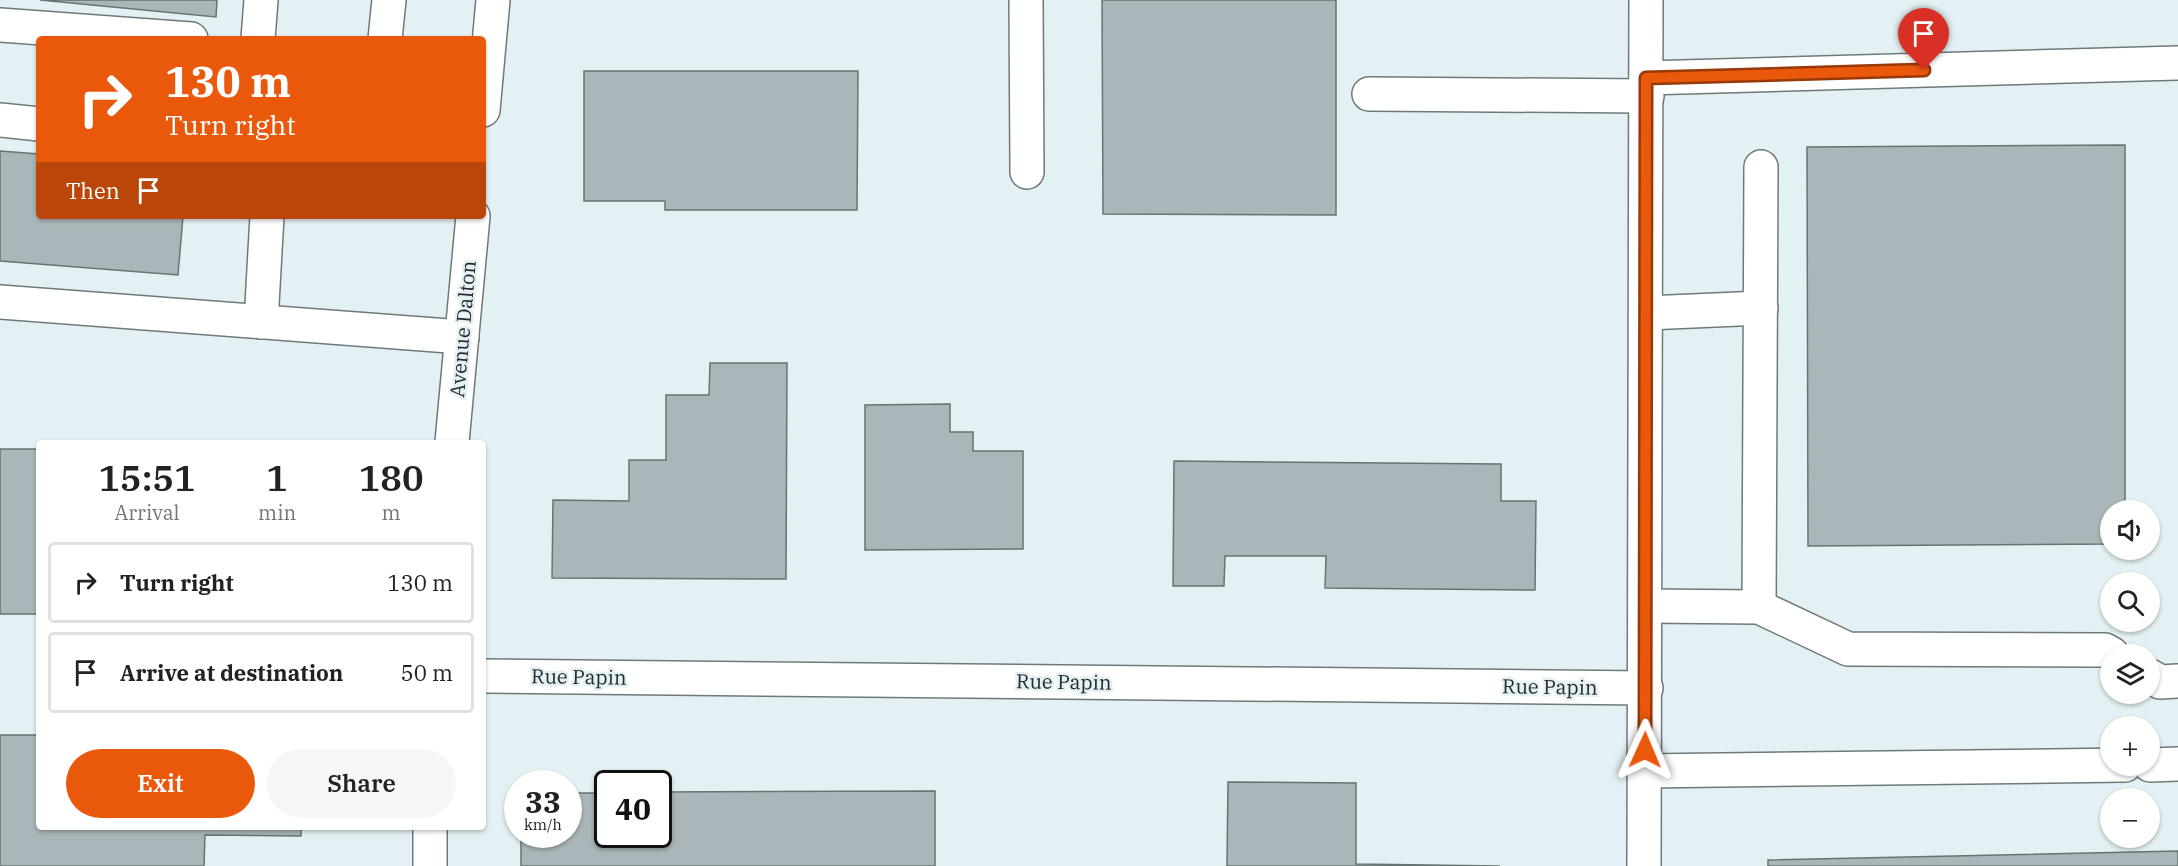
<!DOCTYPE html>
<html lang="en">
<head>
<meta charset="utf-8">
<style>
  body { margin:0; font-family:"IBM Plex Serif",serif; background:#f6f6f6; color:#222; height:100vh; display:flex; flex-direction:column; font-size:22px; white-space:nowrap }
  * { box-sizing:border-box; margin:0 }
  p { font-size:20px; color:#767676 }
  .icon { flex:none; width:33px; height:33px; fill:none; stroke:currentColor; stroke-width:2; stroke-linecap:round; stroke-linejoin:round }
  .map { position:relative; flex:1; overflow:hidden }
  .details { position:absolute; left:36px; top:440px; width:450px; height:390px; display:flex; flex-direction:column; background:#fff; border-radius:6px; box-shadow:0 2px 4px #0004 }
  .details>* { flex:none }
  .hud { position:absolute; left:36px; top:36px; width:450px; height:183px; border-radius:6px; box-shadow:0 2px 4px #0004; background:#ea580c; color:#fff; overflow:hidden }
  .buttons { position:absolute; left:2100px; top:500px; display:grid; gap:12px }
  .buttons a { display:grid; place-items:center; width:60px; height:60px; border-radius:50%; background:#fff; box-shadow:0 2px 4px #0004; font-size:30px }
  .speed { position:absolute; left:504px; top:770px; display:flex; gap:12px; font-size:30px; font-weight:700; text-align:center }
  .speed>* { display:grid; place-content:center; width:78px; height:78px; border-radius:50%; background:#fff; box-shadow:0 2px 4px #0004; line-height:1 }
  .speed small { font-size:15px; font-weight:400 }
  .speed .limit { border:3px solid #111; border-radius:9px; background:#fff; color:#111 }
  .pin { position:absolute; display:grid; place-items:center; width:51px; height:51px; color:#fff; margin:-62px -26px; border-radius:50% 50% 50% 0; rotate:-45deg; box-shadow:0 0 6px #0007 }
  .pin .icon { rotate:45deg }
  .me { position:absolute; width:66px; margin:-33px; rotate:1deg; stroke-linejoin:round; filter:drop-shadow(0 0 4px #0008) }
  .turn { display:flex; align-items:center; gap:21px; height:126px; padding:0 30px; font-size:27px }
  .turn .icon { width:78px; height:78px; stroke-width:2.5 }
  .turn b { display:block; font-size:42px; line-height:51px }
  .then { display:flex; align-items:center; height:57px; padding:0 30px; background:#0003; gap:12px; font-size:22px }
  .eta { display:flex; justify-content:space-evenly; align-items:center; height:102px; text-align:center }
  .eta b { font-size:36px; font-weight:600; line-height:42px }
  .cta { display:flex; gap:12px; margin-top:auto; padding:12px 30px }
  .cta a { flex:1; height:69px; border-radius:36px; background:#ea580c; color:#fff; font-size:24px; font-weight:600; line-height:69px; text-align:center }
  .cta a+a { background:#f6f6f6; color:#222 }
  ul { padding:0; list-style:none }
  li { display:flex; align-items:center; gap:18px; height:81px; margin:0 12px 9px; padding:0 18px; border:3px solid #e0e0e0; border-radius:6px }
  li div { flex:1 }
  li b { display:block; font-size:22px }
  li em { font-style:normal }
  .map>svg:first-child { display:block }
</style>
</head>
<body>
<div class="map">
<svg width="2178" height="866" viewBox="0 0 2178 866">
  <rect width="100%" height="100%" fill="#e4f1f4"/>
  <g fill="#aab6b9" stroke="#687376" stroke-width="1.5">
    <path d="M40,0H217L216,17Z"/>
    <path d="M1102,0H1336V215L1103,214Z"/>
    <path d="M584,71H858L857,210H665V201H584Z"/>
    <path d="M2125,145V510H2110V544L1808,546L1807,147Z"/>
    <path d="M0,151L39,154V216H183L178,275L0,261Z"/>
    <path d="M710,363H787L786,579L552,578L553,500L629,501V460H666V395H709Z"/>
    <path d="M950,404V432H973V451H1023V549L865,550V405Z"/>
    <rect x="0" y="449" width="39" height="165"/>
    <path d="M1174,461L1501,464V501H1536L1535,590L1325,588L1326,556H1225L1224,586H1173Z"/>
    <path d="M0,735H39V826H301V836L205,835L204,866H0Z"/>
    <path d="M1228,782L1356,783V864L1500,866H1227Z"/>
    <path d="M935,791V866H521V834H568V793H608V834H658V792Z"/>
    <path d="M2178,851V866H1768V860Z"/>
  </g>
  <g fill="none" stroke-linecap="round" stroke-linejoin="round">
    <g stroke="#6e797c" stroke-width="36">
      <g id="minor">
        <path d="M1026,0L1027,172"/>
        <path d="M0,25L191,39"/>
        <path d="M258,39L261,0"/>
        <path d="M385,39L389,0"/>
        <path d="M1646,78L2178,63"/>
        <path d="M1369,94L1647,96"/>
        <path d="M483,110L493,0"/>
        <path d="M0,120L39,124"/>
        <path d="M0,302L462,337"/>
        <path d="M1647,313L1761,308"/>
        <path d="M261,322L267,216"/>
        <path d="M452,442L473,216"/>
        <path d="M1646,606L1759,607L1848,649L2105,650L2112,654"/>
        <path d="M1759,607L1761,167"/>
        <path d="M483,676L1646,688"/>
        <path d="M2150,676L2160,682L2178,681"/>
        <path d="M2150,765L2178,764"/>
        <path d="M1644,771L2125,765"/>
        <path d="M430,866V826"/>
        <path d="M1644,866L1646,0"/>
      </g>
    </g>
    <use href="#minor" stroke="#fff" stroke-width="33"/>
  </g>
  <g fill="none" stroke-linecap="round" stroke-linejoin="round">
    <g stroke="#983908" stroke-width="15">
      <path id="route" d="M1645,750L1646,78L1924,70"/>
    </g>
    <use href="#route" stroke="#ea580c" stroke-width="10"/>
  </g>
  <g text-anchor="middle" stroke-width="5" stroke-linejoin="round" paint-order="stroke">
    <g font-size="20" fill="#25292b" stroke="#e4f1f4">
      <text transform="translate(463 329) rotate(-85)" y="7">Avenue Dalton</text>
      <text transform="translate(579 677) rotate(1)" y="7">Rue Papin</text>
      <text transform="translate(1064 682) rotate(1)" y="7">Rue Papin</text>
      <text transform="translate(1550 687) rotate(1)" y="7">Rue Papin</text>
    </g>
  </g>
</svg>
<div class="buttons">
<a><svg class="icon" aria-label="sound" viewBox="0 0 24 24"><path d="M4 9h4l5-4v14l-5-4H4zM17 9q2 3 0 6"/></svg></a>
<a><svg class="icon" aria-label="search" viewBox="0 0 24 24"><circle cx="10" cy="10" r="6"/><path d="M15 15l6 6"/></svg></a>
<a><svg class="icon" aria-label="layers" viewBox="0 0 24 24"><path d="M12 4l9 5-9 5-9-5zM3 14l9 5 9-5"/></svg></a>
<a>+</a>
<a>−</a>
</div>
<div class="speed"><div>33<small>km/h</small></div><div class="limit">40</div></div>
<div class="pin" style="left:1924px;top:70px;background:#d93025"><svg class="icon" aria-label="arrive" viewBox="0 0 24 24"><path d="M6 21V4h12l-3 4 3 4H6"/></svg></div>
<svg class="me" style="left:1645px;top:750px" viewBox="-20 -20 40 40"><path d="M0-17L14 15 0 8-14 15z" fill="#ea580c" stroke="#fff" stroke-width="4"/></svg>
<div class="hud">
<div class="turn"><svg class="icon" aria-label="right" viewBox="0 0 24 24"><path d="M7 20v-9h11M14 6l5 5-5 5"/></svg><div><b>130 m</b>Turn right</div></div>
<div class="then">Then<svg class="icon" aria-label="arrive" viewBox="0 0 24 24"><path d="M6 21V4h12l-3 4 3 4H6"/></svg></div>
</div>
<section class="details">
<div class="eta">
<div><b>15:51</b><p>Arrival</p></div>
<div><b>1</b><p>min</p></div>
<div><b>180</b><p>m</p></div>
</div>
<ul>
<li><svg class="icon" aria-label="right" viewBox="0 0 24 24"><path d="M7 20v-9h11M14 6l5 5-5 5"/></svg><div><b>Turn right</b></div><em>130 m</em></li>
<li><svg class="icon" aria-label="arrive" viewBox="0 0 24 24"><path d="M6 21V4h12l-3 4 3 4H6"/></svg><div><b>Arrive at destination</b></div><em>50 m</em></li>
</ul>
<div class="cta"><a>Exit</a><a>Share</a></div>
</section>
</div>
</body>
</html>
